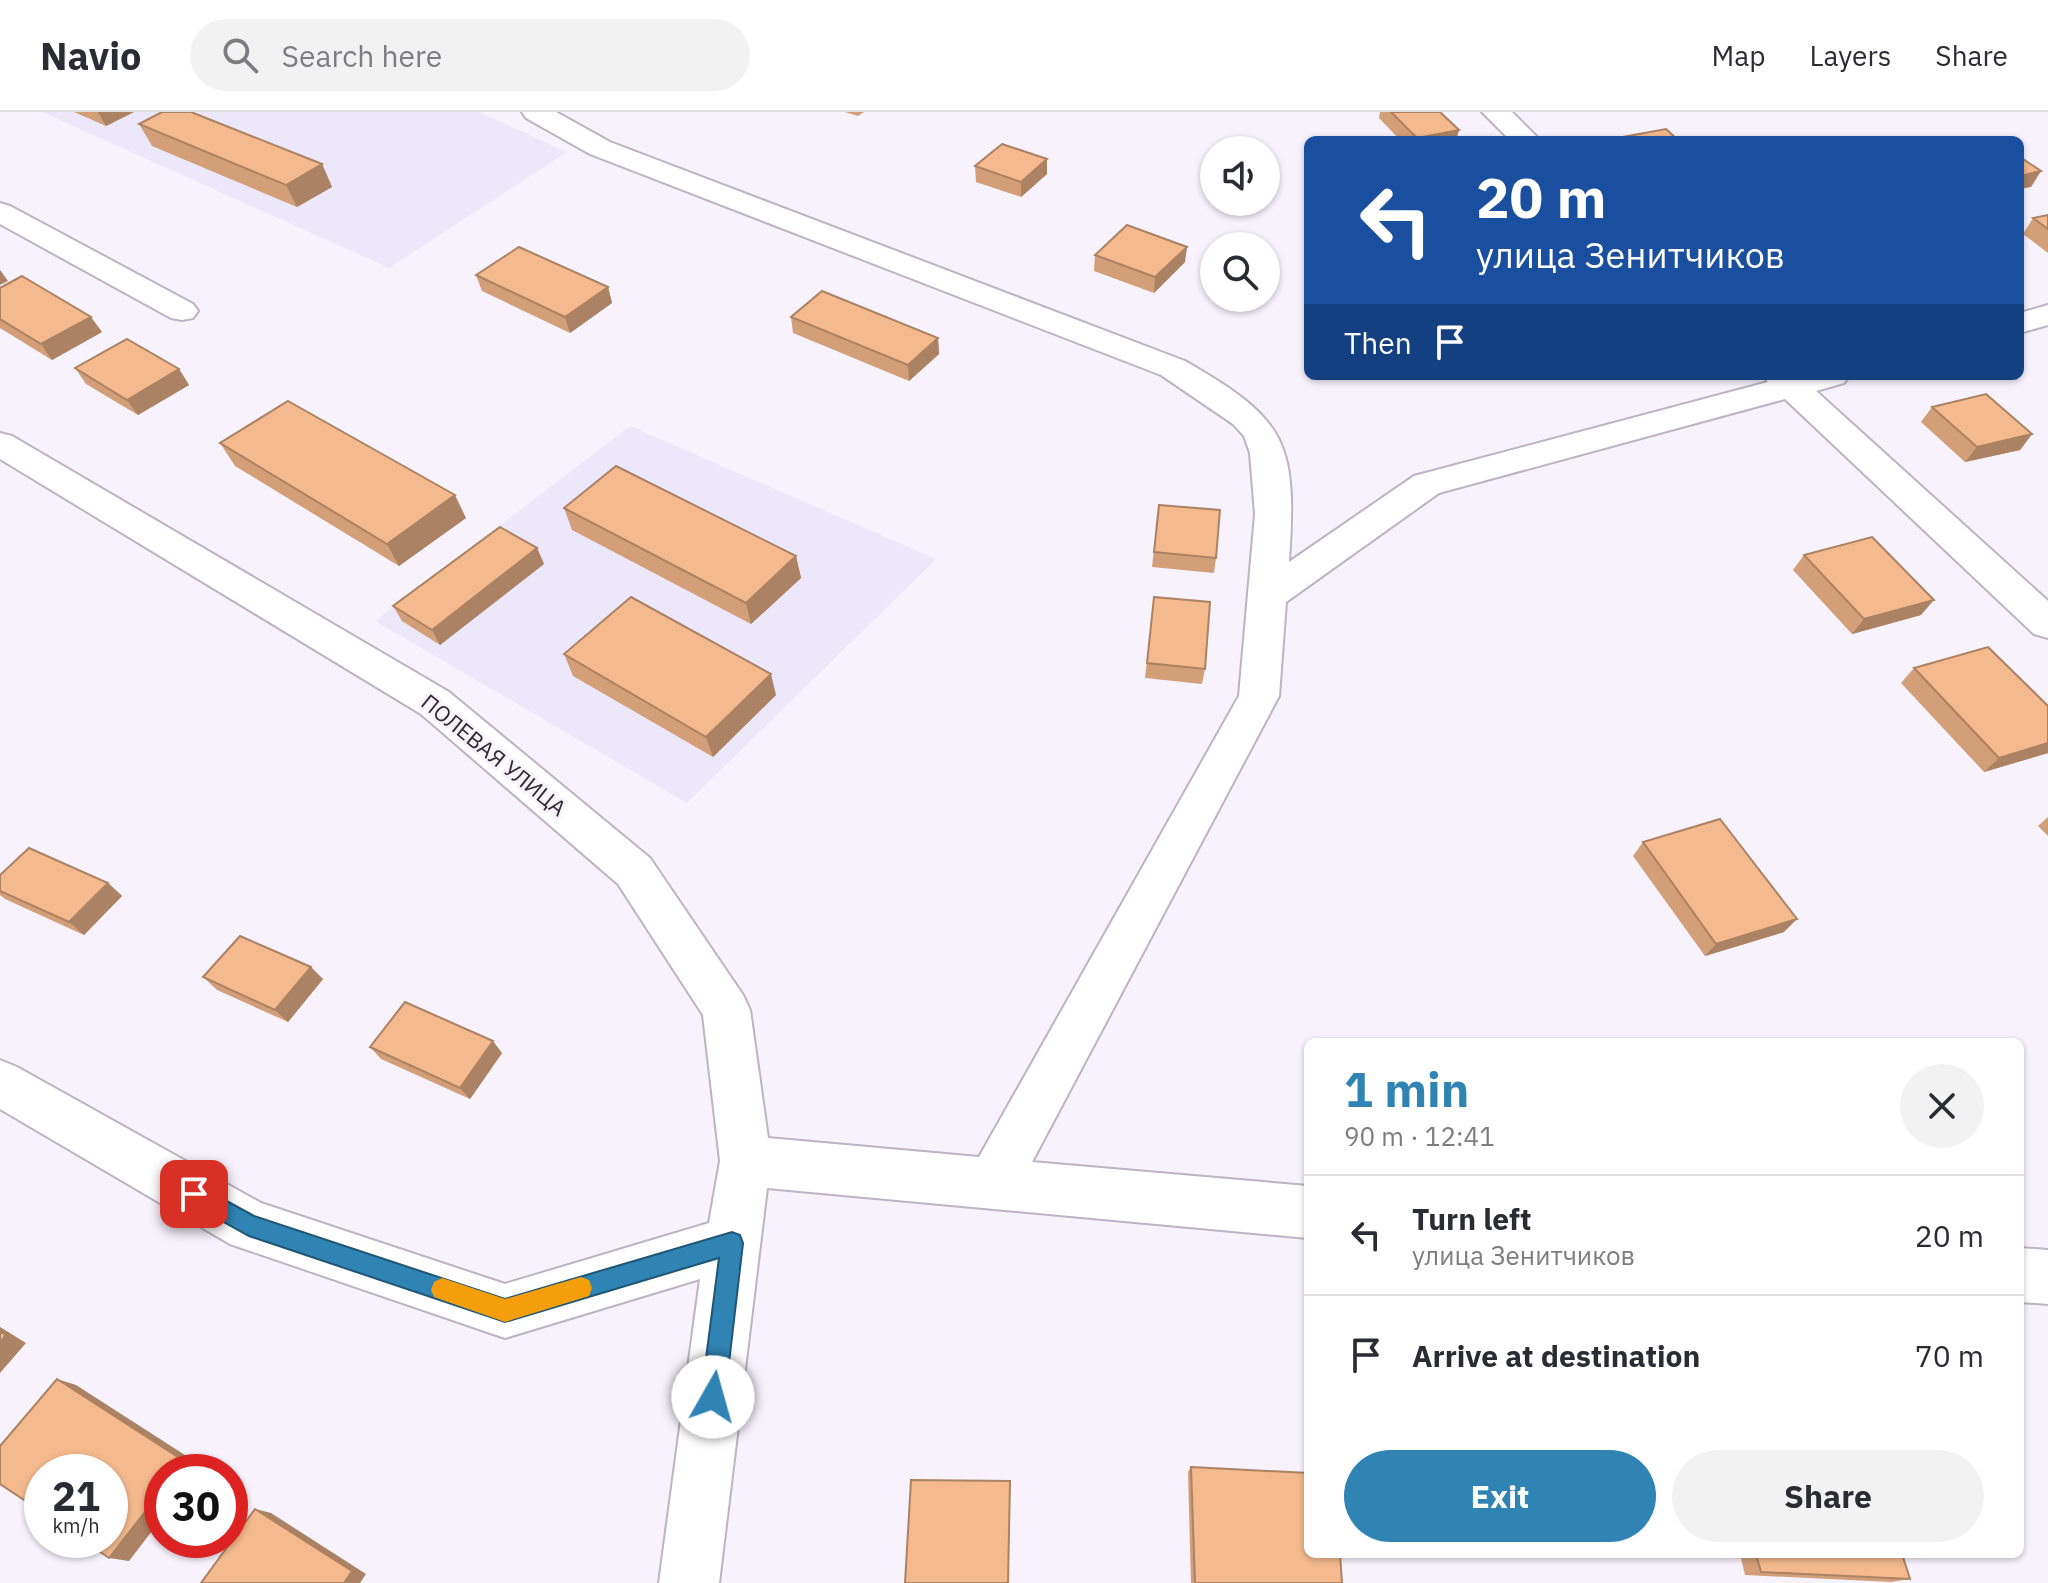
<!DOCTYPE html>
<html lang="en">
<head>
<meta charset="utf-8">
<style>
  body { margin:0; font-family:"IBM Plex Sans",sans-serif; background:#f2f2f3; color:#2b2b33; height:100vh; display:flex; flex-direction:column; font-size:30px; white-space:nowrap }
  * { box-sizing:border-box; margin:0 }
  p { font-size:26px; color:#7c7c81 }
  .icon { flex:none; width:44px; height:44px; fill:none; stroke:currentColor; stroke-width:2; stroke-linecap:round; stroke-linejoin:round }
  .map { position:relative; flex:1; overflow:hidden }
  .sheet { position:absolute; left:1304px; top:926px; width:720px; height:520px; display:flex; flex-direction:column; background:#fff; border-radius:12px; box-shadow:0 2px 6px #0004 }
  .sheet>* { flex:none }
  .guide { position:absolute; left:1304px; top:24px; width:720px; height:244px; border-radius:12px; box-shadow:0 2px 6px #0004; background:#1a4fa0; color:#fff; overflow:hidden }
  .buttons { position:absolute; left:1200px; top:24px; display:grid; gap:16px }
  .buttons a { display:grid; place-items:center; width:80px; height:80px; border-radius:50%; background:#fff; box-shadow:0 2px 6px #0004; font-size:40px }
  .speed { position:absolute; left:24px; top:1342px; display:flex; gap:16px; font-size:40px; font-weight:700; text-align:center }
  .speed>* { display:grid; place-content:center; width:104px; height:104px; border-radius:50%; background:#fff; box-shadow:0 2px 6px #0004; line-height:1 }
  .speed small { font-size:20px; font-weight:400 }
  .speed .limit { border:12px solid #d22; background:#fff; color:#111 }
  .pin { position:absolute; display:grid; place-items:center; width:68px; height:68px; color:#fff; margin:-34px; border-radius:16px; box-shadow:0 4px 12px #0006 }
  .me { position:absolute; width:88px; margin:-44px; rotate:7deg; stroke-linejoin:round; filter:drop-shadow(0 0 6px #0008) }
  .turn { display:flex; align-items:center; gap:28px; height:168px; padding:0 40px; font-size:36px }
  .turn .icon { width:104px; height:104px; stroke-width:2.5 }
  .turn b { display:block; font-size:56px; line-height:68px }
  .then { display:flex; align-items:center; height:76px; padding:0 40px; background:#0003; gap:16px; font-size:30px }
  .round { display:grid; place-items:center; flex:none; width:84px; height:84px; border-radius:42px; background:#f2f2f3 }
  .head { display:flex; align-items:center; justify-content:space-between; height:136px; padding:0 40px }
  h1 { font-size:48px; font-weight:700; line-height:60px; color:#3084b4 }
  .cta { display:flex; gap:16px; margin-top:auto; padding:16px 40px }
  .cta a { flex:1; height:92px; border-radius:48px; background:#3084b4; color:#fff; font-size:32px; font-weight:700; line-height:92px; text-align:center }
  .cta a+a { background:#f2f2f3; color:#2b2b33 }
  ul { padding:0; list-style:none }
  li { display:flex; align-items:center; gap:24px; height:120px; padding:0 40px; border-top:2px solid #e1e1e2 }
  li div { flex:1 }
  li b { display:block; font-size:30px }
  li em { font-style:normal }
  header { display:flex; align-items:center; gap:48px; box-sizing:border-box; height:112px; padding:0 40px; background:#fff; border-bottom:2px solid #e1e1e2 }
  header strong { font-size:38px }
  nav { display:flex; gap:44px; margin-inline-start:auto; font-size:28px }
  .search { width:560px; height:72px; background:#f2f2f3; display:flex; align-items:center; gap:20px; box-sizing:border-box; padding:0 28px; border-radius:44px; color:#7c7c81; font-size:30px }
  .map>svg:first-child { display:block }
</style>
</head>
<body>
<header>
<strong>Navio</strong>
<div class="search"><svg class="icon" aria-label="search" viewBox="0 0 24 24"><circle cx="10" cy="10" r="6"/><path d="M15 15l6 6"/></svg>Search here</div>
<nav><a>Map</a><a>Layers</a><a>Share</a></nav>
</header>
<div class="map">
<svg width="2048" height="1471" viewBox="0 0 2048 1471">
  <rect width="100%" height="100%" fill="#f8f2fd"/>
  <g fill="#ede7fc">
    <path d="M42,0H479L567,40L389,156Z"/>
    <path d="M630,314L936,447L687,691L375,509Z"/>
  </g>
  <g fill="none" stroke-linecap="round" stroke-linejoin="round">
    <g stroke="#bdb3c5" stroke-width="4">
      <g id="minor">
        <path d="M522,0H556L610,30L1185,249C1288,308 1297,331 1289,450L1414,364L1768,270L1763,264H1849L1844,271L1816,279L2048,489V526L2034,522L1785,287L1439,381L1286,490L1279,584L1032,1050L1308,1074V1126L767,1076L719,1471H659L700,1167L505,1226L230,1132L0,997V948L17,955L261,1091L505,1172L709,1111L720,1049L703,903L618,772L421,602L0,347V321L12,324L449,580L650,746L743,883L750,898L768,1026L979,1045L1239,584L1255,402L1250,341L1244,324L1233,312L1161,263L590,42L526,6Z"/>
        <path d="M1482,0H1512L1540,28H1510Z"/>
        <path d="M0,91L10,94L193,192L198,199L193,206L182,208L171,206L0,112Z"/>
        <path d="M2048,193V213L2020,221V201Z"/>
        <path d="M2020,1136L2048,1138V1192L2020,1190Z"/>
      </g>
    </g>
    <use href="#minor" fill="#fff" fill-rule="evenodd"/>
  </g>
  <g fill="#d29f79">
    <path d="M74,0H134L106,14Z"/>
    <path d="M845,0H864L858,4Z"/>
    <path d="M1380,0H1440L1459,18L1456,28H1400L1379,6Z"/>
    <path d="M139,12L322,52L332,75L297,95L152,34Z"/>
    <path d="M1047,47V62L1021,85L976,70L975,54Z"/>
    <path d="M2048,103V141L2023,122L2033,106Z"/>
    <path d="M1095,143L1185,150L1154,181L1094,159Z"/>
    <path d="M476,163L608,175L612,191L570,221L482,179Z"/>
    <path d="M0,176L102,220L52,248L0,216Z"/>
    <path d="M791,205L938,226L939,242L909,269L793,221Z"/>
    <path d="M75,256L179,257L189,273L138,303L86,272Z"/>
    <path d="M1932,295L2032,322L2020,338L1965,350L1921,310Z"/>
    <path d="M220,331L466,406L399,454L235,354Z"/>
    <path d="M1159,393L1216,446L1214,461L1152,455Z"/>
    <path d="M564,396L796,444L801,466L751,512L572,418Z"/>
    <path d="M537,436L544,452L440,533L402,509L393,494Z"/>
    <path d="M1804,443L1921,503L1852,522L1793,458Z"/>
    <path d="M1154,485L1205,557L1202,572L1145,566Z"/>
    <path d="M564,542L776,583L713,645L573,564Z"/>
    <path d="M1914,556L2048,594V641L1984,660L1901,571Z"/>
    <path d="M2048,705V724L2038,714Z"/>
    <path d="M1643,730L1784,820L1705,844L1633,744Z"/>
    <path d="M0,763L108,771L122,784L84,823L5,787L0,783Z"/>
    <path d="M203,865L323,867L288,910L217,878Z"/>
    <path d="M370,935L502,941L470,987L381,947Z"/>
    <path d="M1191,1355L1342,1471H1191L1188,1360Z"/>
    <path d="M1740,1442H1902L1910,1467L1891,1470L1745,1463Z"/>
  </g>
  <g fill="#ab8263">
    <path d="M98,0H134L106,14Z"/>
    <path d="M1459,18L1456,28H1417V26Z"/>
    <path d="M1047,47V62L1021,85V70Z"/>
    <path d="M322,52L332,75L297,95L286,73Z"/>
    <path d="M2041,59L2031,75L2020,77V64Z"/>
    <path d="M1187,135L1185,150L1154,181L1155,165Z"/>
    <path d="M0,158L8,169L0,173Z"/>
    <path d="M608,175L612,191L570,221L565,205Z"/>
    <path d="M91,205L102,220L52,248L41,232Z"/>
    <path d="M938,226L939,242L909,269L908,253Z"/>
    <path d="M179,257L189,273L138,303L127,288Z"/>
    <path d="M2032,322L2020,338L1965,350L1977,335Z"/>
    <path d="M455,383L466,406L399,454L387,432Z"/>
    <path d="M537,436L544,452L440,533L432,518Z"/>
    <path d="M796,444L801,466L751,512L746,491Z"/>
    <path d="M1934,488L1921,503L1852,522L1864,507Z"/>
    <path d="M771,562L776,583L713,645L706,625Z"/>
    <path d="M2048,631V641L1984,660L1999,646Z"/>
    <path d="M108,771L122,784L84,823L69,810Z"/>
    <path d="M1797,807L1784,820L1705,844L1716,832Z"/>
    <path d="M311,855L323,867L288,910L275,898Z"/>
    <path d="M493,929L502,941L470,987L460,976Z"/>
    <path d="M0,1215L26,1231L0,1261Z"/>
    <path d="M57,1267L76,1273L202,1354L197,1360H176Z"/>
    <path d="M162,1378V1406L129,1449L109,1446Z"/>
    <path d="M255,1397L271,1401L366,1462L360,1471H344Z"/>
  </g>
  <g fill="#f4b98d" stroke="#ab8263" stroke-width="2">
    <path d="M162,0H191L322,52L286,73L139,12Z"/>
    <path d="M1391,0H1440L1459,18L1417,26Z"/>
    <path d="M1666,17L1678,28H1626L1623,25Z"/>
    <path d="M1002,32L1047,47L1021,70L975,54Z"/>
    <path d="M2020,45L2041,59L2020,64Z"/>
    <path d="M2048,103V117L2033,106Z"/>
    <path d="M1127,113L1187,135L1155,165L1095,143Z"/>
    <path d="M519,135L608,175L565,205L476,163Z"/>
    <path d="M22,164L91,205L41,232L0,207V176Z"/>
    <path d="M822,179L938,226L908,253L791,205Z"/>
    <path d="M127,227L179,257L127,288L75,256Z"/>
    <path d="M1986,282L2032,322L1977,335L1932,295Z"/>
    <path d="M288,289L455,383L387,432L220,331Z"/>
    <path d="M616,354L796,444L746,491L564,396Z"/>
    <path d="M1159,393L1220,398L1216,446L1154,440Z"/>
    <path d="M500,415L537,436L432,518L393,494Z"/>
    <path d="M1872,425L1934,488L1864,507L1804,443Z"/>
    <path d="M631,485L771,562L706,625L564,542Z"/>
    <path d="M1154,485L1210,490L1205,557L1147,551Z"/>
    <path d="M1988,535L2048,594V631L1999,646L1914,556Z"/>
    <path d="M1720,707L1797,807L1716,832L1643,730Z"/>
    <path d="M29,736L108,771L69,810L0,779V763Z"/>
    <path d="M240,824L311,855L275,898L203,865Z"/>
    <path d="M405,890L493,929L460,976L370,935Z"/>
    <path d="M0,1220L6,1223L0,1230Z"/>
    <path d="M57,1267L184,1349L176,1360H162V1378L109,1446L83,1428H110V1360H42V1400L0,1372V1334Z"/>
    <path d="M1191,1355L1308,1361V1442H1340L1342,1471H1195Z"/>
    <path d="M911,1368L1010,1369L1008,1471H905Z"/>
    <path d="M255,1397L352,1459L344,1471H201Z"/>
    <path d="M1756,1442H1902L1910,1467L1761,1460Z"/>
  </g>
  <path fill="#3084b4" stroke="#1f5675" stroke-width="2" d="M194,1071L254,1104L505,1187L732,1120L740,1123L743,1131L725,1285L721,1294L713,1297L705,1294L701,1285L719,1146L505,1210L249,1124L186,1089L183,1082L186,1074Z"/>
  <path fill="#f59e0b" d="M581,1165L589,1168L592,1176L589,1184L505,1210L434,1185L431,1178L434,1170L442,1166L505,1187Z"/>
  <g text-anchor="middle" stroke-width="6" stroke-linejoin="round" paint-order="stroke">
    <g font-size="22" fill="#2e2a31" stroke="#f8f2fd">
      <text transform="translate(494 643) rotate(39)" y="8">ПОЛЕВАЯ УЛИЦА</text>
    </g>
  </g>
</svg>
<div class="buttons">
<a><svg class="icon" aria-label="sound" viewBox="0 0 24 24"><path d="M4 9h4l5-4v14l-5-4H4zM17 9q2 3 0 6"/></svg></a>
<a><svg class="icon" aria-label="search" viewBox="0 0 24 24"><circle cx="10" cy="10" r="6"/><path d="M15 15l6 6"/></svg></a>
</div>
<div class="speed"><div>21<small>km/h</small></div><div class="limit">30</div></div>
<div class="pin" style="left:194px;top:1082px;background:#d93025"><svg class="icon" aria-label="arrive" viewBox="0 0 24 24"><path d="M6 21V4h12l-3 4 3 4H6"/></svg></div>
<svg class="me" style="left:713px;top:1285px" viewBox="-20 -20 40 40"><circle r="19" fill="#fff"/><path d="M0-13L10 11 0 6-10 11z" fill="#3084b4"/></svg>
<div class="guide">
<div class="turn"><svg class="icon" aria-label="left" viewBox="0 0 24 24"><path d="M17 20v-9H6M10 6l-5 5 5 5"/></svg><div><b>20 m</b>улица Зенитчиков</div></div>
<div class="then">Then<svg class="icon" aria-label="arrive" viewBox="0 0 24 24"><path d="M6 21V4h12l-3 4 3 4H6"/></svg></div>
</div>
<section class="sheet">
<div class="head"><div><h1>1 min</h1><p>90 m · 12:41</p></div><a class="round"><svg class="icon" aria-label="close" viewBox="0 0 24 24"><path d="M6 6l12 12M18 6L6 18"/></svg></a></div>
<ul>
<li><svg class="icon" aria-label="left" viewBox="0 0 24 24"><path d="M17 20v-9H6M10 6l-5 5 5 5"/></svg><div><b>Turn left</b><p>улица Зенитчиков</p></div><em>20 m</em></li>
<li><svg class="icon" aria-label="arrive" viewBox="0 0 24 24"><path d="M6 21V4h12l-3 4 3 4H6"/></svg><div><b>Arrive at destination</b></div><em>70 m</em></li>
</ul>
<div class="cta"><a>Exit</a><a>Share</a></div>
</section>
</div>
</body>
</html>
